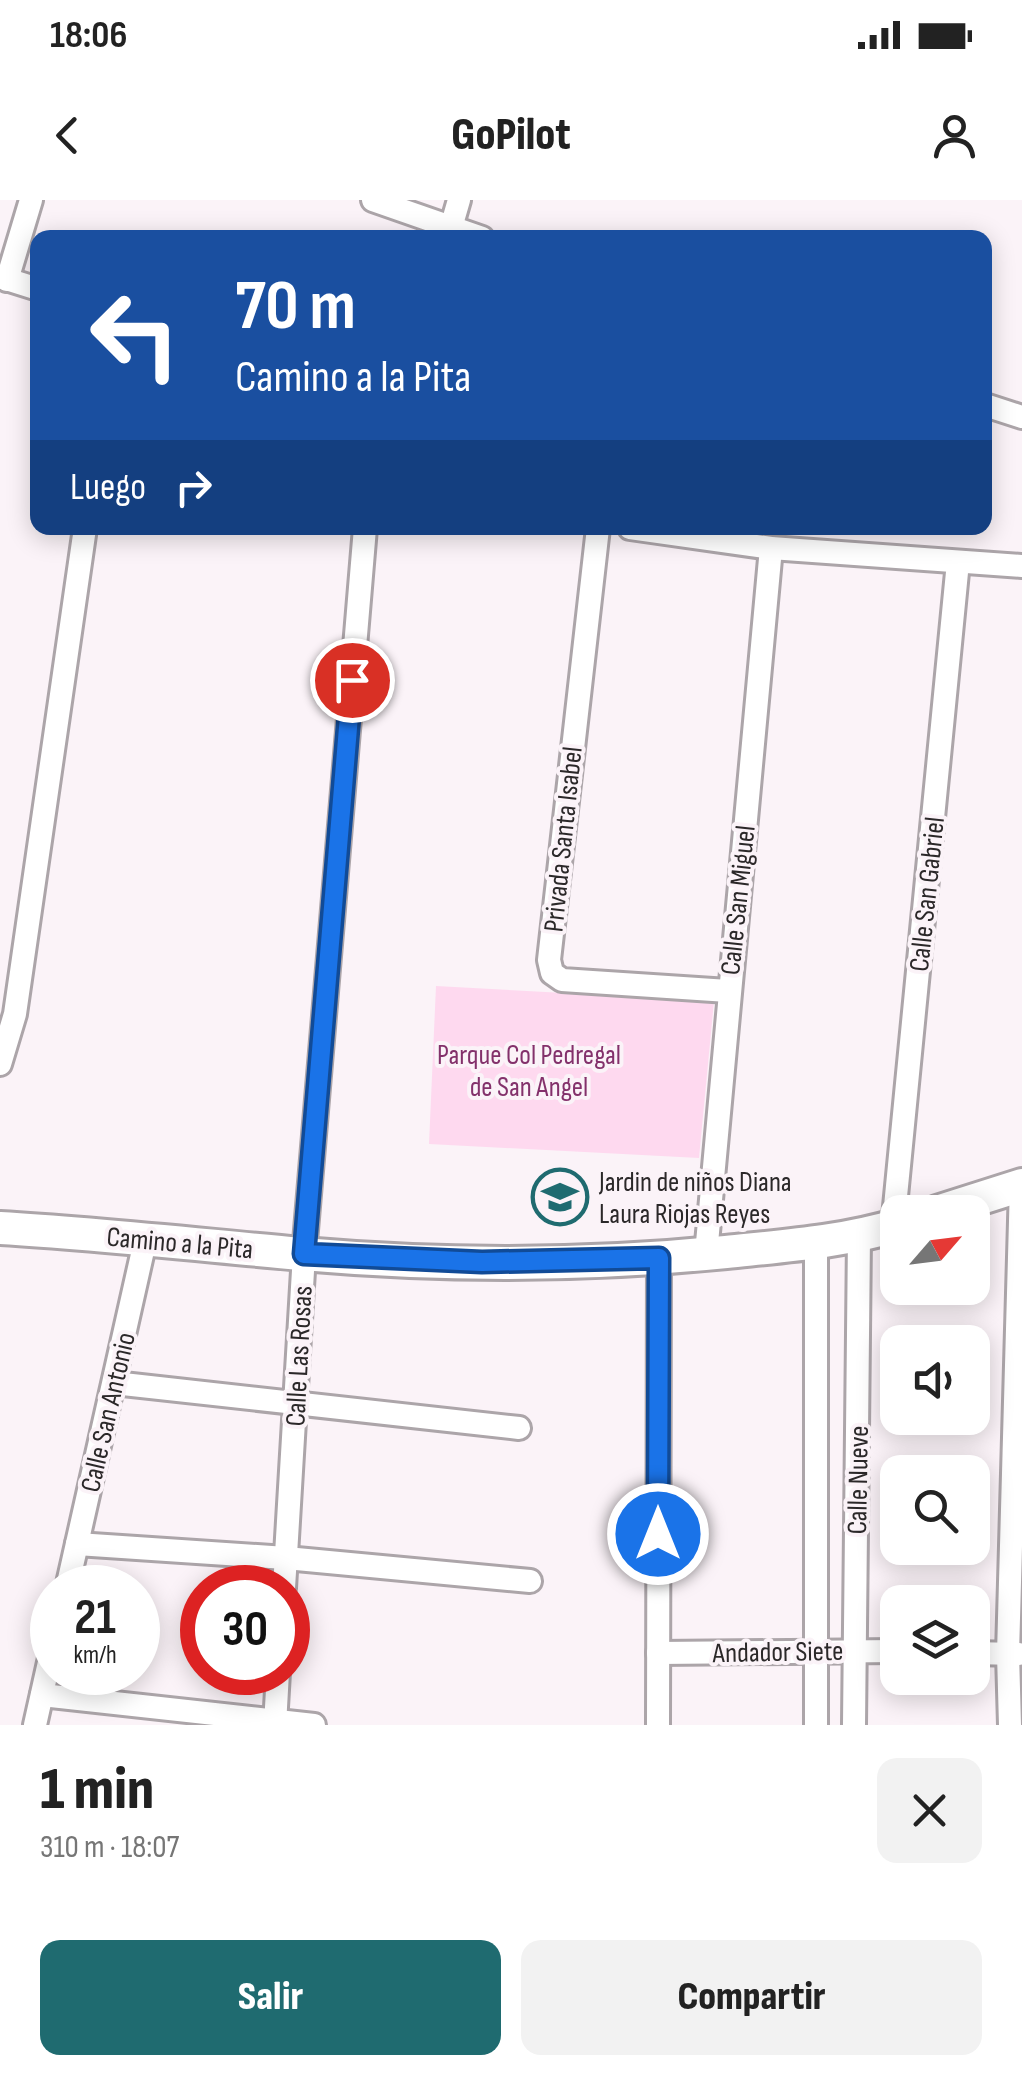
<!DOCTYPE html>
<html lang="es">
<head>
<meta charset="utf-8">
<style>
  body { margin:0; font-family:"Sofia Sans Condensed",sans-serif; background:#f2f2f2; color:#222; height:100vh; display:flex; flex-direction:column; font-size:38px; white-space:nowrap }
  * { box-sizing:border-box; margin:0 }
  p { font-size:32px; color:#767676 }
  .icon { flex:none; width:55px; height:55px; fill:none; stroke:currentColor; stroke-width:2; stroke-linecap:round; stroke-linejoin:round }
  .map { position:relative; height:1525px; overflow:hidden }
  .drawer { display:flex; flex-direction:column; background:#fff; flex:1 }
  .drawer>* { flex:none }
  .banner { position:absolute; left:30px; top:30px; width:962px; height:305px; border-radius:20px; box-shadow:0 5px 25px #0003; background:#1a4fa0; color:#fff; overflow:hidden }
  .needle { width:65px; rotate:62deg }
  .tools { position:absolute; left:880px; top:995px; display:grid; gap:20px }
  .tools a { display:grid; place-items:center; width:110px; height:110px; border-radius:20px; background:#fff; box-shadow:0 5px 25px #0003; font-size:50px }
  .speed { position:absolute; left:30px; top:1365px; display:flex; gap:20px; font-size:50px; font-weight:700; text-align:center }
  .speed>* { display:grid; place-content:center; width:130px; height:130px; border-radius:50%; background:#fff; box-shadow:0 5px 25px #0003; line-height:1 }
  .speed small { font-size:25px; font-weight:400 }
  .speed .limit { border:15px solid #d22; background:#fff; color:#111 }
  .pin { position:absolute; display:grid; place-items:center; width:85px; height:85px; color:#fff; margin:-42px; border:5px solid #fff; border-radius:50%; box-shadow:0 2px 10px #0007 }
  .me { position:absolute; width:110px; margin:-55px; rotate:0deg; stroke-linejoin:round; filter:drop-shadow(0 0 8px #0008) }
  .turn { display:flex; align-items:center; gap:35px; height:210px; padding:0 40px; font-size:45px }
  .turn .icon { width:130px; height:130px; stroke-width:2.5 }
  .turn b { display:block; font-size:70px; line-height:85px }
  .then { display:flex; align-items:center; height:95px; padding:0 40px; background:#0003; gap:20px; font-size:38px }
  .round { display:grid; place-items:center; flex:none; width:105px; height:105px; border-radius:20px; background:#f2f2f2 }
  .head { display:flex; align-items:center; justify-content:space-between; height:170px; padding:0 40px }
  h1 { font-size:60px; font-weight:800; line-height:75px }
  .action { display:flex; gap:20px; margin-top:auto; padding:20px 40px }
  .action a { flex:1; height:115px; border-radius:20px; background:#1f6b70; color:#fff; font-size:40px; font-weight:800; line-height:115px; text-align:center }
  .action a+a { background:#f2f2f2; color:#222 }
  .status { display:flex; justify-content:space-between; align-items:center; height:70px; padding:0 50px; background:#fff; direction:ltr }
  .status svg { height:28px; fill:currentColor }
  header { display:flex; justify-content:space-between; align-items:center; height:130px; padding:0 40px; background:#fff; font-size:45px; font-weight:800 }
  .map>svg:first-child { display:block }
</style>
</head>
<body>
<div class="status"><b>18:06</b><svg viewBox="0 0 49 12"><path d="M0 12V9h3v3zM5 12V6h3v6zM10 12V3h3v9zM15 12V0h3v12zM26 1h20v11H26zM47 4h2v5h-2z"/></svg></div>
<header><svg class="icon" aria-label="back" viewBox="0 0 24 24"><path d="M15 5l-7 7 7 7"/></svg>GoPilot<svg class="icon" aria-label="person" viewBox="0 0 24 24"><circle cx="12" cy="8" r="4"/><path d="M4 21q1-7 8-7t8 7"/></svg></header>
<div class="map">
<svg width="1022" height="1525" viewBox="0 0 1022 1525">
  <rect width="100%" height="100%" fill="#fbf3f8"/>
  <path fill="#fed9ef" d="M436,786L714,801L699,958L429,944Z"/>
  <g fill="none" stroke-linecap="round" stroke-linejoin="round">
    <g stroke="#aca5a9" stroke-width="28">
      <g id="street">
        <path d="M373,0L482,38"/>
        <path d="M448,38L459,0"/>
        <path d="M0,77L38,89"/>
        <path d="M7,80L31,0"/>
        <path d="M985,205L1022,217"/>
        <path d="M598,328L549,760L552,773L562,780L728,791"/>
        <path d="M630,328L771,348L1022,366"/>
        <path d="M0,864L15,814L85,328"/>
        <path d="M893,1027L958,362"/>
        <path d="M706,1054L771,348"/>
        <path d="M114,1183L519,1228"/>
        <path d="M77,1344L286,1358L530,1381"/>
        <path d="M67,1388L146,1037"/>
        <path d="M284,1388L304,1054L365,328"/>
        <path d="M658,1453L898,1451"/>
        <path d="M972,1453L1019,1454"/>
        <path d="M42,1495L314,1525"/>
        <path d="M35,1525L52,1449"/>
        <path d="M275,1525L278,1472"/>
        <path d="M658,1525L659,1058"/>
        <path d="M816,1525V1042"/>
        <path d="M854,1525L859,1036"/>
        <path d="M1010,1525L1008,1454L1021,985"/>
      </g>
    </g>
    <g stroke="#aca5a9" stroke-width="38">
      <g id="secondary">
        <path d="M937,1012L1022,985"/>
        <path d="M0,1028C101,1034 201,1045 302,1054C441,1066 586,1066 726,1052C783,1046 842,1042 898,1025"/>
      </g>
    </g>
    <use href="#street" stroke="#fff" stroke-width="22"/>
    <use href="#secondary" stroke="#fff" stroke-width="32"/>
  </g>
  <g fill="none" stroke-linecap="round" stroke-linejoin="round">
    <g stroke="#114b97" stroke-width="25">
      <path id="route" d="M352,480L304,1054L482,1062L659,1058L658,1334"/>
    </g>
    <use href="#route" stroke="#1a73e8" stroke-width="18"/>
  </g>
  <defs>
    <g id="school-ring" transform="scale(2.875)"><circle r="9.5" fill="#fbf3f8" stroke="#1f6b70" stroke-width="1.5"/><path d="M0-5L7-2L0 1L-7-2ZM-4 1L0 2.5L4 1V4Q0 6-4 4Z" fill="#1f6b70"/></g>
  </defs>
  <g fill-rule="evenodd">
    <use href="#school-ring" x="560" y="997"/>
  </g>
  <g text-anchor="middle" stroke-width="8" stroke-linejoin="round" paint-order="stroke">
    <g font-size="28" fill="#2b2829" stroke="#fbf3f8">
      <text transform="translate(562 639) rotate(-84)" y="10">Privada Santa Isabel</text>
      <text transform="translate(926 694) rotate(-84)" y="10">Calle San Gabriel</text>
      <text transform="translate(737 700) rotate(-84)" y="10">Calle San Miguel</text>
      <text transform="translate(180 1042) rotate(5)" y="10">Camino a la Pita</text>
      <text transform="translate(298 1156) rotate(-87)" y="10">Calle Las Rosas</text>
      <text transform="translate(107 1212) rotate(-77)" y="10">Calle San Antonio</text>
      <text transform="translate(857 1280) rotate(-89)" y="10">Calle Nueve</text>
      <text transform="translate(778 1451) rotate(-1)" y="10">Andador Siete</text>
    </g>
    <g font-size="28" fill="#83316b" stroke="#fbf3f8">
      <text x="529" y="864">Parque Col Pedregal<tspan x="529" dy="32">de San Angel</tspan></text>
    </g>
    <g font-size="28" fill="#2b2829" stroke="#fbf3f8" text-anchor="start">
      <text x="599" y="991">Jardin de niños Diana<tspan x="599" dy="32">Laura Riojas Reyes</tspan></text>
    </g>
  </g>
</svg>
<div class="tools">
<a><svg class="needle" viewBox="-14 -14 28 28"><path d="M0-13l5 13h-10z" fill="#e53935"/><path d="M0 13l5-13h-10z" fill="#767676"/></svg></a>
<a><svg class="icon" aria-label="sound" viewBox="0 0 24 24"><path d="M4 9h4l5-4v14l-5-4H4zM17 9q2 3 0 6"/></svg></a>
<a><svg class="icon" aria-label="search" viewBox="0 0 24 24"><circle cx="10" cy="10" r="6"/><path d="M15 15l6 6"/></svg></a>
<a><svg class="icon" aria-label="layers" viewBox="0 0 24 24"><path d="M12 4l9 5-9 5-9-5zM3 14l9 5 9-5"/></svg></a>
</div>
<div class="speed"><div>21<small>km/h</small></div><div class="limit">30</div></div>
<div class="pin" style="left:352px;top:480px;background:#d93025"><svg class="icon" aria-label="arrive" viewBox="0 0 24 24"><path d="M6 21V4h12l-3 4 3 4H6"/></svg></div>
<svg class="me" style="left:658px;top:1334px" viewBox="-20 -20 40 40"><circle r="17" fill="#1a73e8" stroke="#fff" stroke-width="3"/><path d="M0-11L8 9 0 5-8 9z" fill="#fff"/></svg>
<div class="banner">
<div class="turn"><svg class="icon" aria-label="left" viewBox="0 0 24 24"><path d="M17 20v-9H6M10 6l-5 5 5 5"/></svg><div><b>70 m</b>Camino a la Pita</div></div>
<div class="then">Luego<svg class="icon" aria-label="right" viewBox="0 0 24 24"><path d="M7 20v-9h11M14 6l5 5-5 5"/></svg></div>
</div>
</div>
<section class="drawer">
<div class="head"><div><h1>1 min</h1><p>310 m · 18:07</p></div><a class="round"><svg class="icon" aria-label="close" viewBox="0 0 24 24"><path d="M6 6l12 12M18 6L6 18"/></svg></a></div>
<div class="action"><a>Salir</a><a>Compartir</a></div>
</section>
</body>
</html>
